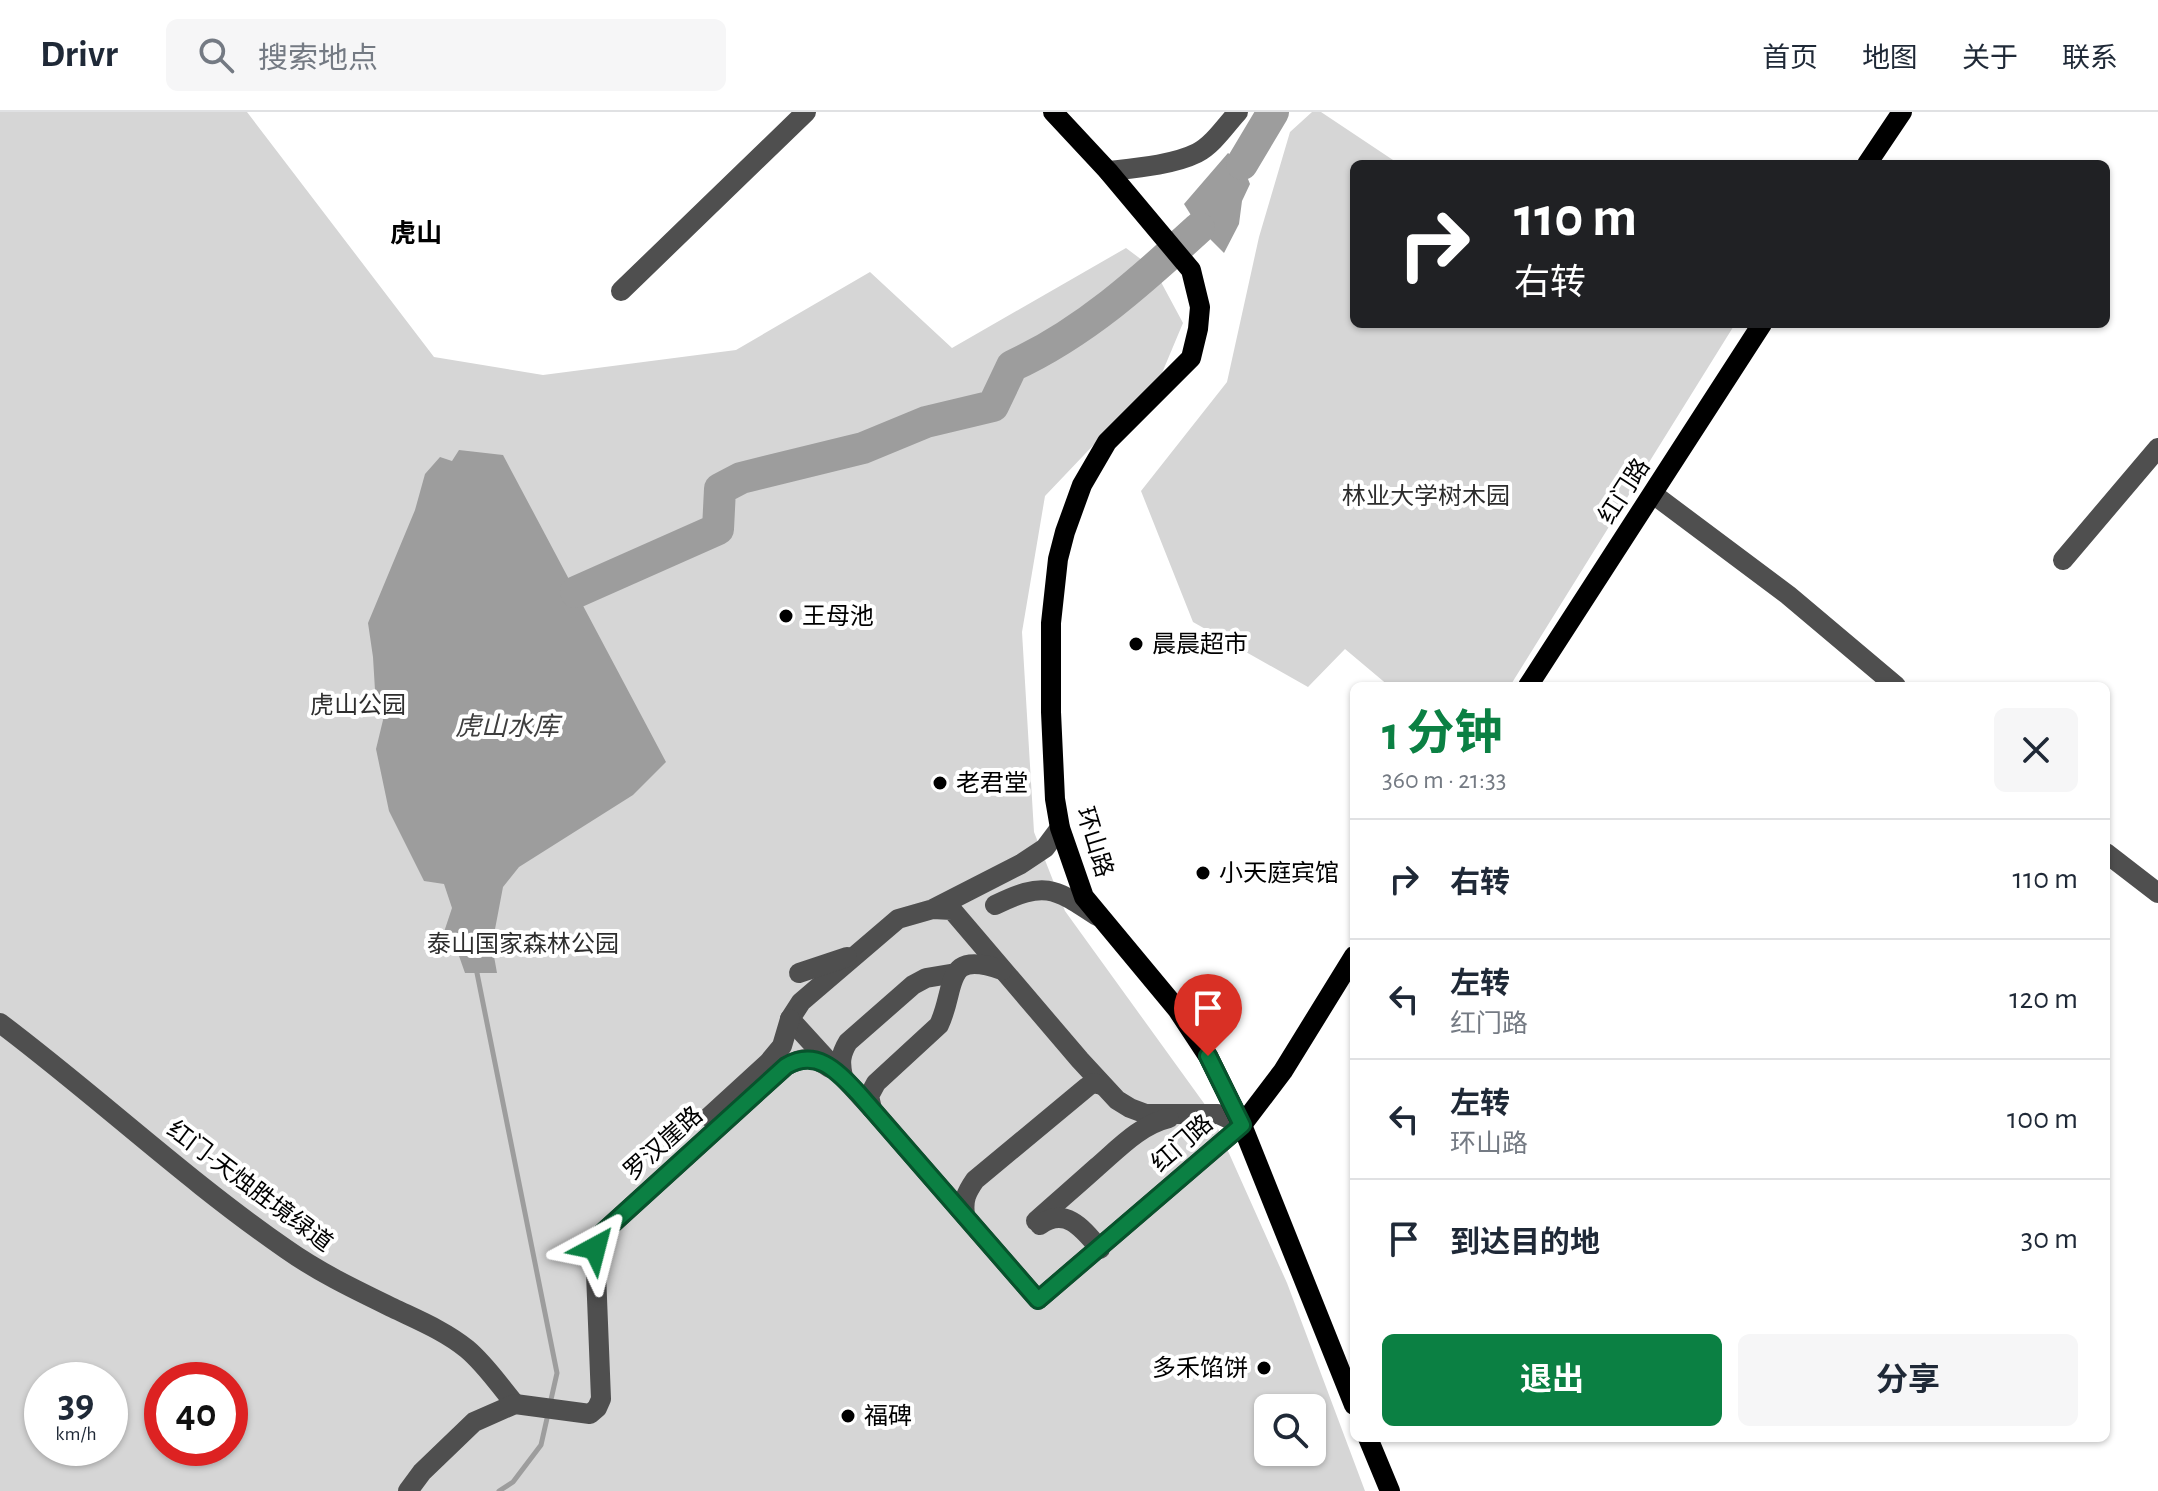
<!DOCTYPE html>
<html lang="zh">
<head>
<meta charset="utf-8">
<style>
  body { margin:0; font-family:"Alegreya Sans","Noto Sans SC",sans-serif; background:#f6f6f7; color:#1f2937; height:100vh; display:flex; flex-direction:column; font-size:30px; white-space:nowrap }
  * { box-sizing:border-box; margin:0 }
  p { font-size:26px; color:#747a83 }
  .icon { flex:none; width:44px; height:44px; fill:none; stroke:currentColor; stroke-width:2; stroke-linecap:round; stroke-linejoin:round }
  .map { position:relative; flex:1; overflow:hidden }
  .drawer { position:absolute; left:1350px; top:570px; width:760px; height:760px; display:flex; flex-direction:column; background:#fff; border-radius:12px; box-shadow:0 2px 6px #0004 }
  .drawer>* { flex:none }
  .hud { position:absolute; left:1350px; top:48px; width:760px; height:168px; border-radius:12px; box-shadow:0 2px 6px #0004; background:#202124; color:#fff; overflow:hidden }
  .controls { position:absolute; left:1254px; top:1282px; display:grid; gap:16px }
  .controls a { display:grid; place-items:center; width:72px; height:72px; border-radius:12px; background:#fff; box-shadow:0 2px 6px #0004; font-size:40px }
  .speed { position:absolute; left:24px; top:1250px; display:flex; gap:16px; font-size:40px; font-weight:700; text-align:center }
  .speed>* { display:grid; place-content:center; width:104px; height:104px; border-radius:50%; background:#fff; box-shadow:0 2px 6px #0004; line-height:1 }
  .speed small { font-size:20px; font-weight:400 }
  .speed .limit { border:12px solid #d22; background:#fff; color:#111 }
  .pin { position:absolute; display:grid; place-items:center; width:68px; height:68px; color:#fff; margin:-82px -34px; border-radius:50% 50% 50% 0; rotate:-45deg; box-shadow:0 0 8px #0007 }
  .pin .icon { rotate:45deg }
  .me { position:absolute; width:88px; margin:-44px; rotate:38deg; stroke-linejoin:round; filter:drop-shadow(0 0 6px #0008) }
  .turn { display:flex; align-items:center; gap:28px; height:168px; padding:0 32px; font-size:36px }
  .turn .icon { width:104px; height:104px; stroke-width:2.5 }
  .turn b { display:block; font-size:56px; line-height:68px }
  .round { display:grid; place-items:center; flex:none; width:84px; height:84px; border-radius:12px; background:#f6f6f7 }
  .headline { display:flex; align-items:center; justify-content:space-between; height:136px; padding:0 32px }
  h1 { font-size:48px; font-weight:700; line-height:60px; color:#0b8043 }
  .primary-button { display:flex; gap:16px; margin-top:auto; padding:16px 32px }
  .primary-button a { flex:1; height:92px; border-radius:12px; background:#0b8043; color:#fff; font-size:32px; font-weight:700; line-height:92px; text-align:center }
  .primary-button a+a { background:#f6f6f7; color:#1f2937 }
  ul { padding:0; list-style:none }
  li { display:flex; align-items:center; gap:24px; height:120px; padding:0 32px; border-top:2px solid #e0e1e3 }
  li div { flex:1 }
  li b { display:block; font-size:30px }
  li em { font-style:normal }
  header { display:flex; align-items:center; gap:48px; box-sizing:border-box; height:112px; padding:0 40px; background:#fff; border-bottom:2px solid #e0e1e3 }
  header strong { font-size:38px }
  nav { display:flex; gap:44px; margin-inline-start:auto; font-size:28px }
  .search { width:560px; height:72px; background:#f6f6f7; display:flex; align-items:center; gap:20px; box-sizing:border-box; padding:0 28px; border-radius:12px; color:#747a83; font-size:30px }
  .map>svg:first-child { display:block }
</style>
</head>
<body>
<header>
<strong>Drivr</strong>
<div class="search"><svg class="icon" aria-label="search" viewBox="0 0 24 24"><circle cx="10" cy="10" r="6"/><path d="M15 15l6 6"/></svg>搜索地点</div>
<nav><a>首页</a><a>地图</a><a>关于</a><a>联系</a></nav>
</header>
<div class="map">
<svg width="2158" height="1379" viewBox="0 0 2158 1379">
  <rect width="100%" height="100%" fill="#fff"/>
  <g fill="#d6d6d6" fill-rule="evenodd">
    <path d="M0,0H247L434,245L543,263L736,238L870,160L952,236L1126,136L1154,157L1183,211L1162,261L1045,384L1022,520L1034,720L1065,799L1211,1001L1287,1171L1365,1379H0ZM42,1268H110V1336H42ZM162,1268H230V1336H162ZM1268,1296H1312V1340H1268Z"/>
    <path d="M1312,0H1321L1399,52H1354V212H1735L1510,574H1389L1345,537L1308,575L1193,510L1141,379L1227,270L1259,125L1290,20Z"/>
  </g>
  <g fill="#9d9d9d">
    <path d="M1228,41L1242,52L1250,72L1242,89L1239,112L1224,141L1199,116L1184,92Z"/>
    <path d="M459,338L503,343L666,650L633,683L519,755L503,775L492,833L497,861H465L459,844L440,832L452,796L444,772L424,769L389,699L376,637L383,608L375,578L373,545L368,511L415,398L425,362L440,345L452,349Z"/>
  </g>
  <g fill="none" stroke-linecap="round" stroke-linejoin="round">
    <g stroke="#9d9d9d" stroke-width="5">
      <path d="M477,861L557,1261L550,1292"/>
      <path d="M499,1379L513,1370L541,1333L548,1302"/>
    </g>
    <g stroke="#9d9d9d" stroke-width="32">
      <path d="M1242,52L1273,0"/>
      <path d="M576,480L718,417L720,377L741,366L863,336L926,310L993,294L1012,254C1084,221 1142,168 1199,116"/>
    </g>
    <g stroke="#4f4f4f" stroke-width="20">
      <path d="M1108,59C1135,56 1173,53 1197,41C1213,33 1226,13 1238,0"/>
      <path d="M621,179L806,0"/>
      <path d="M1653,382L1788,483L1896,574"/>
      <path d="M2063,448L2158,336"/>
      <path d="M2106,741L2158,781"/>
      <path d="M995,793C1045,769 1053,775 1097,804"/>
      <path d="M933,797L952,798L1080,948L1117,988L1130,996L1146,1002H1218L1242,1013L1038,1188L872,997L790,907L801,890L898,807L933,797L1021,752L1045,736L1060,716"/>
      <path d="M799,861L847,845"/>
      <path d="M0,911C97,984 186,1068 286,1137C320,1161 356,1178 393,1196C418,1208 445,1219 467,1237C486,1253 499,1273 515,1292"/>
      <path d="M843,965C840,951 840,943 848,930L913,873L926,866L956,861"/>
      <path d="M872,997L869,984L876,971L939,913C957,875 942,837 1002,858"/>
      <path d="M709,1005L768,951L782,934L790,907"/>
      <path d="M965,1103C963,1088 966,1081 975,1068L1087,975L1093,971L1102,973"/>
      <path d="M1036,1109C1056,1091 1077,1073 1097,1055C1119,1036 1140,1013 1169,1006"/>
      <path d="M1040,1113C1066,1094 1083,1117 1100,1137"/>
      <path d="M408,1379L422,1360L474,1310L515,1292L590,1302L597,1296L601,1287L595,1136L599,1124L786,954C804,944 814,945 830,956"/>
    </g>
    <g stroke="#000" stroke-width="20">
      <path d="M1053,0L1108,59L1191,158L1200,195L1198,217L1191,246L1107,330L1082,373L1065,420L1058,447L1051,511V600L1055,687L1060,716L1084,785L1177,897L1208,944L1242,1013L1354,1293"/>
      <path d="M1867,52L1902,0"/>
      <path d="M1528,574L1762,212"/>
      <path d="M1242,1013L1283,959L1354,844"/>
      <path d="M1368,1326L1390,1379"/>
    </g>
  </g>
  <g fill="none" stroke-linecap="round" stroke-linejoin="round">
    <g stroke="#07532c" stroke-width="20">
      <path id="route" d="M595,1136L599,1124L786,954C817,936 837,959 858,981L1038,1188L1242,1013L1208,944"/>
    </g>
    <use href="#route" stroke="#0b8043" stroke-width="14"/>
  </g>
  <g fill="#000" stroke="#fff" stroke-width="3">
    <circle cx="786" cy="504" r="8"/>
    <circle cx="1136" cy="532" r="8"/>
    <circle cx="940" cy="671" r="8"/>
    <circle cx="1203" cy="761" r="8"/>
    <circle cx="1264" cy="1256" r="8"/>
    <circle cx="848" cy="1304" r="8"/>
  </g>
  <g text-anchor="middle" stroke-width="8" stroke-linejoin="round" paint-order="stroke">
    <g font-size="24" fill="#000" stroke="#fff">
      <text transform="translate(1624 379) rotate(-57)" y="8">红门路</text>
      <text transform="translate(1095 730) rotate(73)" y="8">环山路</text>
      <text transform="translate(663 1031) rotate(-42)" y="8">罗汉崖路</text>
      <text transform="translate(1182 1031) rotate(-41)" y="8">红门路</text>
      <text transform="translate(250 1074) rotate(37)" y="8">红门-天烛胜境绿道</text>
    </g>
    <g font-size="24" fill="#2d2d2d" stroke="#fff">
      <text x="1426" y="392">林业大学树木园</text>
      <text x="358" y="601">虎山公园</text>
      <text x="523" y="840">泰山国家森林公园</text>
    </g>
    <g font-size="24" fill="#000" stroke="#fff" text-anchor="start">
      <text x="802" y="512">王母池</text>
      <text x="1152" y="540">晨晨超市</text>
      <text x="956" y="679">老君堂</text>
      <text x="1219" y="769">小天庭宾馆</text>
      <text x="1248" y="1264" text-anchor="end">多禾馅饼</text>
      <text x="864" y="1312">福碑</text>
    </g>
    <g font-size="26" font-weight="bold" fill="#000" stroke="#fff">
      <text x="416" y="130">虎山</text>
    </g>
    <g font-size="26" font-style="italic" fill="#3e3e3e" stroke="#fff">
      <text x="507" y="623">虎山水库</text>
    </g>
  </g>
</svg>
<div class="controls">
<a><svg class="icon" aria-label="search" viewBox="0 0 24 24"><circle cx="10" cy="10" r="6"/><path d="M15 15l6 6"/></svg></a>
</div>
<div class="speed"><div>39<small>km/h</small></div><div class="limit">40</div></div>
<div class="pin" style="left:1208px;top:944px;background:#d93025"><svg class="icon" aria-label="arrive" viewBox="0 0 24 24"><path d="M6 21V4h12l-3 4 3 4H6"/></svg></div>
<svg class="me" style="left:595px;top:1136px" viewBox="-20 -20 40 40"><path d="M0-17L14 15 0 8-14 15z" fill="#0b8043" stroke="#fff" stroke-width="4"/></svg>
<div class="hud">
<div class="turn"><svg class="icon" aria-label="right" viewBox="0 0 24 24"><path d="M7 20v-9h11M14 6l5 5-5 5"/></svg><div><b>110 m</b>右转</div></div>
</div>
<section class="drawer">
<div class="headline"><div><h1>1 分钟</h1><p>360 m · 21:33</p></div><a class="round"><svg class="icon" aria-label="close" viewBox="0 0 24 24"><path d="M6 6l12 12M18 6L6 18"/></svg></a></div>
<ul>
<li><svg class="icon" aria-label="right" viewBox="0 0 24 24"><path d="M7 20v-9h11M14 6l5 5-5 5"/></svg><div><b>右转</b></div><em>110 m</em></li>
<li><svg class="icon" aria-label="left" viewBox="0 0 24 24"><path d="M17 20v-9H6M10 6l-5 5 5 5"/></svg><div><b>左转</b><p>红门路</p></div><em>120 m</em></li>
<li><svg class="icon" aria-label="left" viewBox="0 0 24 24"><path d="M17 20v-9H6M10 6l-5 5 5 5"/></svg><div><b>左转</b><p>环山路</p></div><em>100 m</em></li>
<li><svg class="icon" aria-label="arrive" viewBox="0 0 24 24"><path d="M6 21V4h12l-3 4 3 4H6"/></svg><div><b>到达目的地</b></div><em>30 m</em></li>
</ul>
<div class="primary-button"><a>退出</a><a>分享</a></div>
</section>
</div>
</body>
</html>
